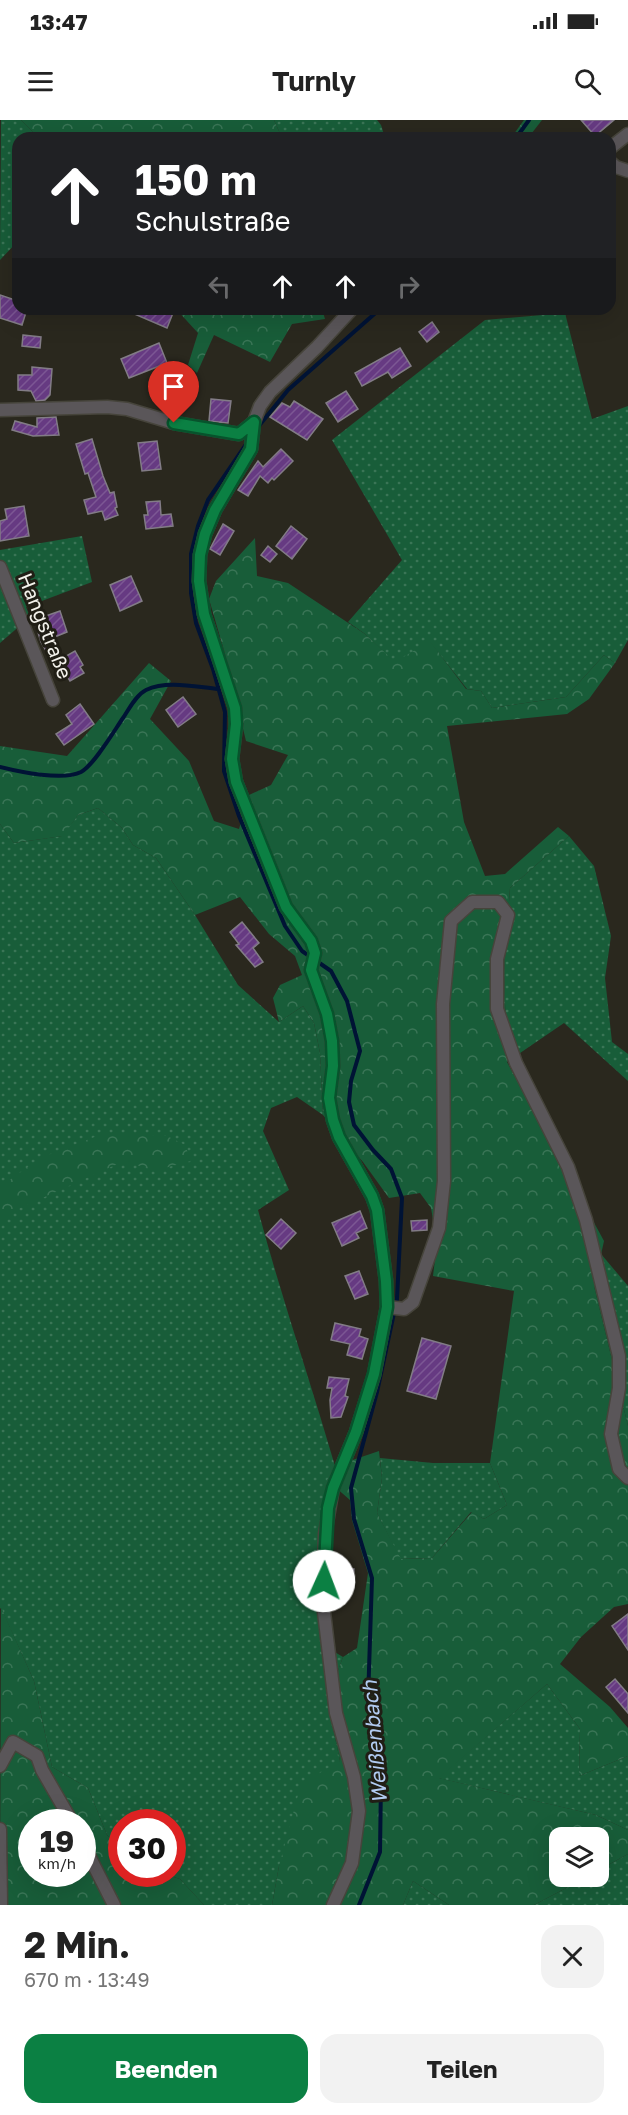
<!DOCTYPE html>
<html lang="de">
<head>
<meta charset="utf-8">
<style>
  body { margin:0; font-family:"Golos Text",sans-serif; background:#f2f2f2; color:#222; height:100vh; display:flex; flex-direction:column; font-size:22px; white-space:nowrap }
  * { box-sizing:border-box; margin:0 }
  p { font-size:20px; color:#767676 }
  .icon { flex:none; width:33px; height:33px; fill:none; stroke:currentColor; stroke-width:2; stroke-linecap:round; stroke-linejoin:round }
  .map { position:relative; height:1785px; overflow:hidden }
  .drawer { display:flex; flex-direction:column; background:#fff; flex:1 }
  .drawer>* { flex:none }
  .guide { position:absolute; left:12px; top:12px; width:604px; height:183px; border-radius:18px; box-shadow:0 6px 24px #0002; background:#202124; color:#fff; overflow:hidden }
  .tools { position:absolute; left:549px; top:1707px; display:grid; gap:12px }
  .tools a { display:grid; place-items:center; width:60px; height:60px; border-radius:12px; background:#fff; box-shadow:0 6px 24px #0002; font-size:30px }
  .speed { position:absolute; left:18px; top:1689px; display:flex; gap:12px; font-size:30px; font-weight:700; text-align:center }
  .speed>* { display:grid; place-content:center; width:78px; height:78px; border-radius:50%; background:#fff; box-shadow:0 6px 24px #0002; line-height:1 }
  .speed small { font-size:15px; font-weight:400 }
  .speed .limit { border:9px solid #d22; background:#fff; color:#111 }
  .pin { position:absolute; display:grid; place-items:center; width:51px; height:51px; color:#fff; margin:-62px -26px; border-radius:50% 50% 50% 0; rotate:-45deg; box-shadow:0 0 6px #0007 }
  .pin .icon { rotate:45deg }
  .me { position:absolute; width:66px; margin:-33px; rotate:2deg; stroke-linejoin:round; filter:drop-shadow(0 0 4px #0008) }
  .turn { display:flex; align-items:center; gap:21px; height:126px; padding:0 24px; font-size:27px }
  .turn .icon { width:78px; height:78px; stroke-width:2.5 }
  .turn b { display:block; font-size:42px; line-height:51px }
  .lanes { display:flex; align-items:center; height:57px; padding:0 24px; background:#0003; justify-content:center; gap:30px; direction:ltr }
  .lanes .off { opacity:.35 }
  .round { display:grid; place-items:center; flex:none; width:63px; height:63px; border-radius:18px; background:#f2f2f2 }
  .summary { display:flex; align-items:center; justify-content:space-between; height:102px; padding:0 24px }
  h1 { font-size:36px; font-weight:700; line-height:45px }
  .action { display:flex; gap:12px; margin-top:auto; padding:12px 24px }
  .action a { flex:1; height:69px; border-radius:18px; background:#0b8043; color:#fff; font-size:24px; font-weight:700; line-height:69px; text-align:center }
  .action a+a { background:#f2f2f2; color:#222 }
  .status { display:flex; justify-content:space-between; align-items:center; height:42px; padding:0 30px; background:#fff; direction:ltr }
  .status svg { height:16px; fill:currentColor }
  header { display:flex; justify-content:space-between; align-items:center; height:78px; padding:0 24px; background:#fff; font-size:27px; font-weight:700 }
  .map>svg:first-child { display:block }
</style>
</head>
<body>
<div class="status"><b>13:47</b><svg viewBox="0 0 49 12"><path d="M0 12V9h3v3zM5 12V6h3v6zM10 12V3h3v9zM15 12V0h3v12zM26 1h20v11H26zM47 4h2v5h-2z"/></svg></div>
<header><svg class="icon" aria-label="menu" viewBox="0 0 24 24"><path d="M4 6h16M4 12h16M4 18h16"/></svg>Turnly<svg class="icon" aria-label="search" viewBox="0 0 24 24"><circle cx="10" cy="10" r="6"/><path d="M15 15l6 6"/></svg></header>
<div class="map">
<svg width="628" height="1785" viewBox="0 0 628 1785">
  <defs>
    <pattern id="grass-dots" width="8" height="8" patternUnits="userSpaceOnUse" patternTransform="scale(1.5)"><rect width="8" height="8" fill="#185d39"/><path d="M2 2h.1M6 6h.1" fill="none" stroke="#3a7556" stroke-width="1.8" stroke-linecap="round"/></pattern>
    <pattern id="forest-crowns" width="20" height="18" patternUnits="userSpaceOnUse" patternTransform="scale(1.5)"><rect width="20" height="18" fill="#185d39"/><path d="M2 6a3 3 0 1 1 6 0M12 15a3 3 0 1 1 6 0" fill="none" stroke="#3a7556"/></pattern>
    <pattern id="building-hatch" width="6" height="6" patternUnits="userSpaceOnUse" patternTransform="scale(1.5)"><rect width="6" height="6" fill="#663a82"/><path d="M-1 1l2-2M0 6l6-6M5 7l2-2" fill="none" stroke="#7c5794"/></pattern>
  </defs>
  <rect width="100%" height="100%" fill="#2a281e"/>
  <g fill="url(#grass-dots)">
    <path d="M1,0H21L39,18H18V121L0,140Z"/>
    <path d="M274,0H377L381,5L385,18H282Z"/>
    <path d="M565,193L592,299L628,286V520L615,543L604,535L566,577L492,588L481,571L467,569L430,522L395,543L365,514L348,502L402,440L332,320L485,200Z"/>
    <path d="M82,416L92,462L26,487L30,497L0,523V430Z"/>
    <path d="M98,688L122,708L133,725L156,738L195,795L238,865L279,902L303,886L314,903L320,933L323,995L297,977L271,988L263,1011L289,1070L258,1090C281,1176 310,1260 335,1346L328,1360L338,1370L327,1456L333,1531L343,1537L327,1580L340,1641L279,1746L272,1785H204L180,1759L164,1754H172V1702H122L121,1730L107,1715L88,1668L52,1647L34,1561L1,1488L0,1489V704L14,723L62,716L78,695Z"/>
    <path d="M569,716L594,746L611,816L605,858L612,922L628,934V961L564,903L507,942L504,851L510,768Z"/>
    <path d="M601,1134L628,1166V1306L594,1166Z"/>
    <path d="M380,1338L433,1343H490L507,1385L484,1399L471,1392L432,1438L400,1439L377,1393L382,1358Z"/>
    <path d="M547,1564L580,1609L579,1656L628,1636V1710L596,1695L438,1658Z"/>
    <path d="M628,1734V1785H534L587,1757L598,1756L599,1750Z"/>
    <path d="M413,1761L449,1785H403Z"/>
  </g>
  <g fill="url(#forest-crowns)" fill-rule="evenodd">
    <path d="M21,0H274L282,18H39Z"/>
    <path d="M524,0H542L528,18H511Z"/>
    <path d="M176,189H231L269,192L271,189H322L325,199L292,204L270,242L214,215L197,253L188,245L198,213Z"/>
    <path d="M255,418L257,456L288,463L365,514L395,542L430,521L466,569L481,571L492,588L566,577L604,535L615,543L589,579L567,594L447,606L464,702L485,756L505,754L558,707L569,716L510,768L504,851L507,942L604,1121L594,1166L628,1306V1484L614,1487L581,1517L560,1544L610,1587L628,1608V1636L579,1656L580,1609L547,1564L439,1658L596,1695L628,1710V1734L599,1750L598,1718H560V1756L587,1757L534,1785H449L413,1761L403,1785H272L279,1746L301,1664L340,1641L327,1580L343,1537L357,1528L368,1453L352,1400L350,1380L327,1360L335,1346L379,1331L382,1358L377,1393L401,1439L432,1438L472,1392L484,1399L507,1385L490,1343L514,1171L433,1156L437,1123L431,1088L420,1073L389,1078L363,1042L323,995L320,933L314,903L303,886L279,902L273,878L280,865L302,855L295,836L269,814L240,777L195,795L156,738L133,725L122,708L98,688L78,695L63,716L14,723L0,704V626L67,636L149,543L171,561L150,599L189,641L214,701L239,709L249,675L271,665L288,635L246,621L225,534L209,479L216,461Z"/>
    <path d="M105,1013L167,1016L185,1025L191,1041L157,1050L122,1042L18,1089L0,1103V1067L40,1038Z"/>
    <path d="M1,1487L34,1561L52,1647L88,1668L107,1715L121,1730L122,1754H164L180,1759L204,1785H0ZM32,1702H82V1754H32Z"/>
  </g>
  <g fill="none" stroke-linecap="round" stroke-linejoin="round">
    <g stroke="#001335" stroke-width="4">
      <path d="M516,18L529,0"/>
      <path d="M258,307L288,270L380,189"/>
      <path d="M247,323L208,380L198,406L191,434V473L196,503L213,549L225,592L224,651L239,696L285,806L302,831L331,851L347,881L360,931L351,961L349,982L354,1005L373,1030L391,1049L402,1078L397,1179L377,1272L351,1368L354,1399L372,1458L368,1580L381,1661L380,1732L359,1785"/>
      <path d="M0,647C20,652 63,661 81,652C94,645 114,611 123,598C129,589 136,575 146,570C167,560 196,567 218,569"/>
    </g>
  </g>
  <g fill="url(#building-hatch)" stroke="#827c86" stroke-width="1.5">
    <path d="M581,0H614L595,16Z"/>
    <path d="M0,175L18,181V189H27L22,205L0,198Z"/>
    <path d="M123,189H163L173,193L167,208Z"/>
    <path d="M432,202L439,212L427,222L419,212Z"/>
    <path d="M23,215L41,217L40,228L22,226Z"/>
    <path d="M159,223L167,243L129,258L121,239Z"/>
    <path d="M400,228L411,246L392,258L388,252L362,266L355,253Z"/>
    <path d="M32,247L52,249L50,275L45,280L36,281L31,271L18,270V255H32Z"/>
    <path d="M346,271L358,289L338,302L326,283Z"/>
    <path d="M211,279L231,281L228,303L209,301Z"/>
    <path d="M294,281L323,299L307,320L270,297L282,283L290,287Z"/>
    <path d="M56,297L59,315L33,316L12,310L15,301L37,307V298Z"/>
    <path d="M92,319L103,356L110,373L114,372L117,387L115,388L118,395L105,400L102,391L88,394L84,380L96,377L88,353L85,354L76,324Z"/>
    <path d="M157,321L161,349L142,351L138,323Z"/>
    <path d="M281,329L293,341L274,360L272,358L268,363L260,356L248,376L238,370L258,341L263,347Z"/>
    <path d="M160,381L161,395L171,394L173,406L146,409L144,395H148L146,382Z"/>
    <path d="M24,386L29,416L0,421V401L7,399L5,389Z"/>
    <path d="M223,404L234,411L220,435L210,429Z"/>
    <path d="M291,406L307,419L292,439L276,426Z"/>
    <path d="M268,426L277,434L270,442L261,435Z"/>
    <path d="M131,456L142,481L120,491L110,465Z"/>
    <path d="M60,491L67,512L52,518L63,538L75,531L83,545L80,547L84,553L70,561L67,556L62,559L41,522L36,506L42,504L40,498Z"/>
    <path d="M183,577L196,594L178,607L166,590Z"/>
    <path d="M80,584L94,604L64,625L56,614L72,604L66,595Z"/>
    <path d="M242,802L259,823L253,828L263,842L255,847L236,825L239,824L230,812Z"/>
    <path d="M360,1091L367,1108L356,1113L359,1118L342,1126L332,1103Z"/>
    <path d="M281,1099L296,1113L281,1129L266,1115Z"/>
    <path d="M427,1100V1110L412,1111L411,1101Z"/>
    <path d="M359,1151L368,1174L355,1179L345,1156Z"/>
    <path d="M335,1203L361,1209L359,1216L368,1219L362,1239L347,1235L350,1224L331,1220Z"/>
    <path d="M422,1218L451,1226L436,1279L407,1271Z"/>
    <path d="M329,1257L349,1259L345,1276L348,1277L341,1297L331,1298L330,1280L332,1268H327Z"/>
    <path d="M337,1448L354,1449L352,1470L335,1468Z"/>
    <path d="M628,1494V1530L612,1506Z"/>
    <path d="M615,1559L628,1574V1593L606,1567Z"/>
  </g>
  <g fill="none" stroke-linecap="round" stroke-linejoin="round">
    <g stroke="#46443b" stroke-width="15">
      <g id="minor">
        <path d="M610,28L628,14"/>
        <path d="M610,42L616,47L628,51"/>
        <path d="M0,290L107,287L127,289L174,303L239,314L254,302"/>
        <path d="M0,447L53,580"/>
        <path d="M387,1187L404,1189L413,1182L439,1108L444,1061L443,884L451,801L472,782H498L508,795L497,839V889L516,943L568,1047L586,1100L619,1236V1268L611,1314L619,1349L628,1358"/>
        <path d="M0,1646L13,1622L37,1636L42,1650L72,1702"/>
        <path d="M0,1709L1,1785"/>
        <path d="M82,1722L114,1785"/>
        <path d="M333,1785L352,1743L359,1691L354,1657L336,1593L323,1484L325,1414L333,1368L356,1312L374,1255L387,1187L386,1161L377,1090L372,1076L339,1017L333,1000L329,978L333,946L332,921L327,894L311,850L315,833L311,821L286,787L236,662L232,639L236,605L235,588L204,494L199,461L200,435L205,414L215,390L251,329L254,302L260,286L270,272L317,227L352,189"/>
      </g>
    </g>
    <use href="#minor" stroke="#5a5659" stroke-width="12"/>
  </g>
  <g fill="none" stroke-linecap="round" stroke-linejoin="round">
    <g stroke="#07532c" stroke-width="15">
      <path id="route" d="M174,303L239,314L254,302L251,329L215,390L205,414L200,435L199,461L204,494L235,588L236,604L232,639L236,662L286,787L311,821L315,833L311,850L327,894L332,921L333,946L329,978L333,1000L339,1017L372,1076L377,1090L386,1161L387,1187L374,1254L356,1312L333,1368L328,1388L324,1461"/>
    </g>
    <use href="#route" stroke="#0b8043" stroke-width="10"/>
  </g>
  <g text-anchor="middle" stroke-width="6" stroke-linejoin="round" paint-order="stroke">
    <g font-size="20" fill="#f3f2eb" stroke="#201e15">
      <text transform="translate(45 506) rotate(68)" y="7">Hangstraße</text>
    </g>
    <g font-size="21" font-style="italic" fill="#b1cbf1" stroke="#201e15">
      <text transform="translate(375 1622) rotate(-95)" y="7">Weißenbach</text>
    </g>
  </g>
</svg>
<div class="tools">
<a><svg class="icon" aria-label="layers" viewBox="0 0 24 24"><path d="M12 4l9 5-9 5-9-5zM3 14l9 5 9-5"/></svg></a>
</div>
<div class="speed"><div>19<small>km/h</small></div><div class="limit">30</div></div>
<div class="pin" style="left:174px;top:303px;background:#d93025"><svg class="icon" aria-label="arrive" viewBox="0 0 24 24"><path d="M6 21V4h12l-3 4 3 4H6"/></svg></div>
<svg class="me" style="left:324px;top:1461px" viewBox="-20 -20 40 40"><circle r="19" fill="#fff"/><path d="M0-13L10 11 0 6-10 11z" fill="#0b8043"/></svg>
<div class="guide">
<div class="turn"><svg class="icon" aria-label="ahead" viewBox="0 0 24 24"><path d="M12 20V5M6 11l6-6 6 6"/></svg><div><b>150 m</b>Schulstraße</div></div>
<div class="lanes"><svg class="icon off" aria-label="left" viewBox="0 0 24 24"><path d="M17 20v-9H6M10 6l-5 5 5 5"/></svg><svg class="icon" aria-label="ahead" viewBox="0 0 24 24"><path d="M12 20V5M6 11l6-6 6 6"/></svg><svg class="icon" aria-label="ahead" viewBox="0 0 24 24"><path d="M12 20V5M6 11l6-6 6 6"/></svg><svg class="icon off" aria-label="right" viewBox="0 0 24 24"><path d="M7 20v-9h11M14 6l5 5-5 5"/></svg></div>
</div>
</div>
<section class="drawer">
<div class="summary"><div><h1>2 Min.</h1><p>670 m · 13:49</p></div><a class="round"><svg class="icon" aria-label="close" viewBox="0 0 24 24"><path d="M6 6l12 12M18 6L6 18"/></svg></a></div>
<div class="action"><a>Beenden</a><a>Teilen</a></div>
</section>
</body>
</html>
